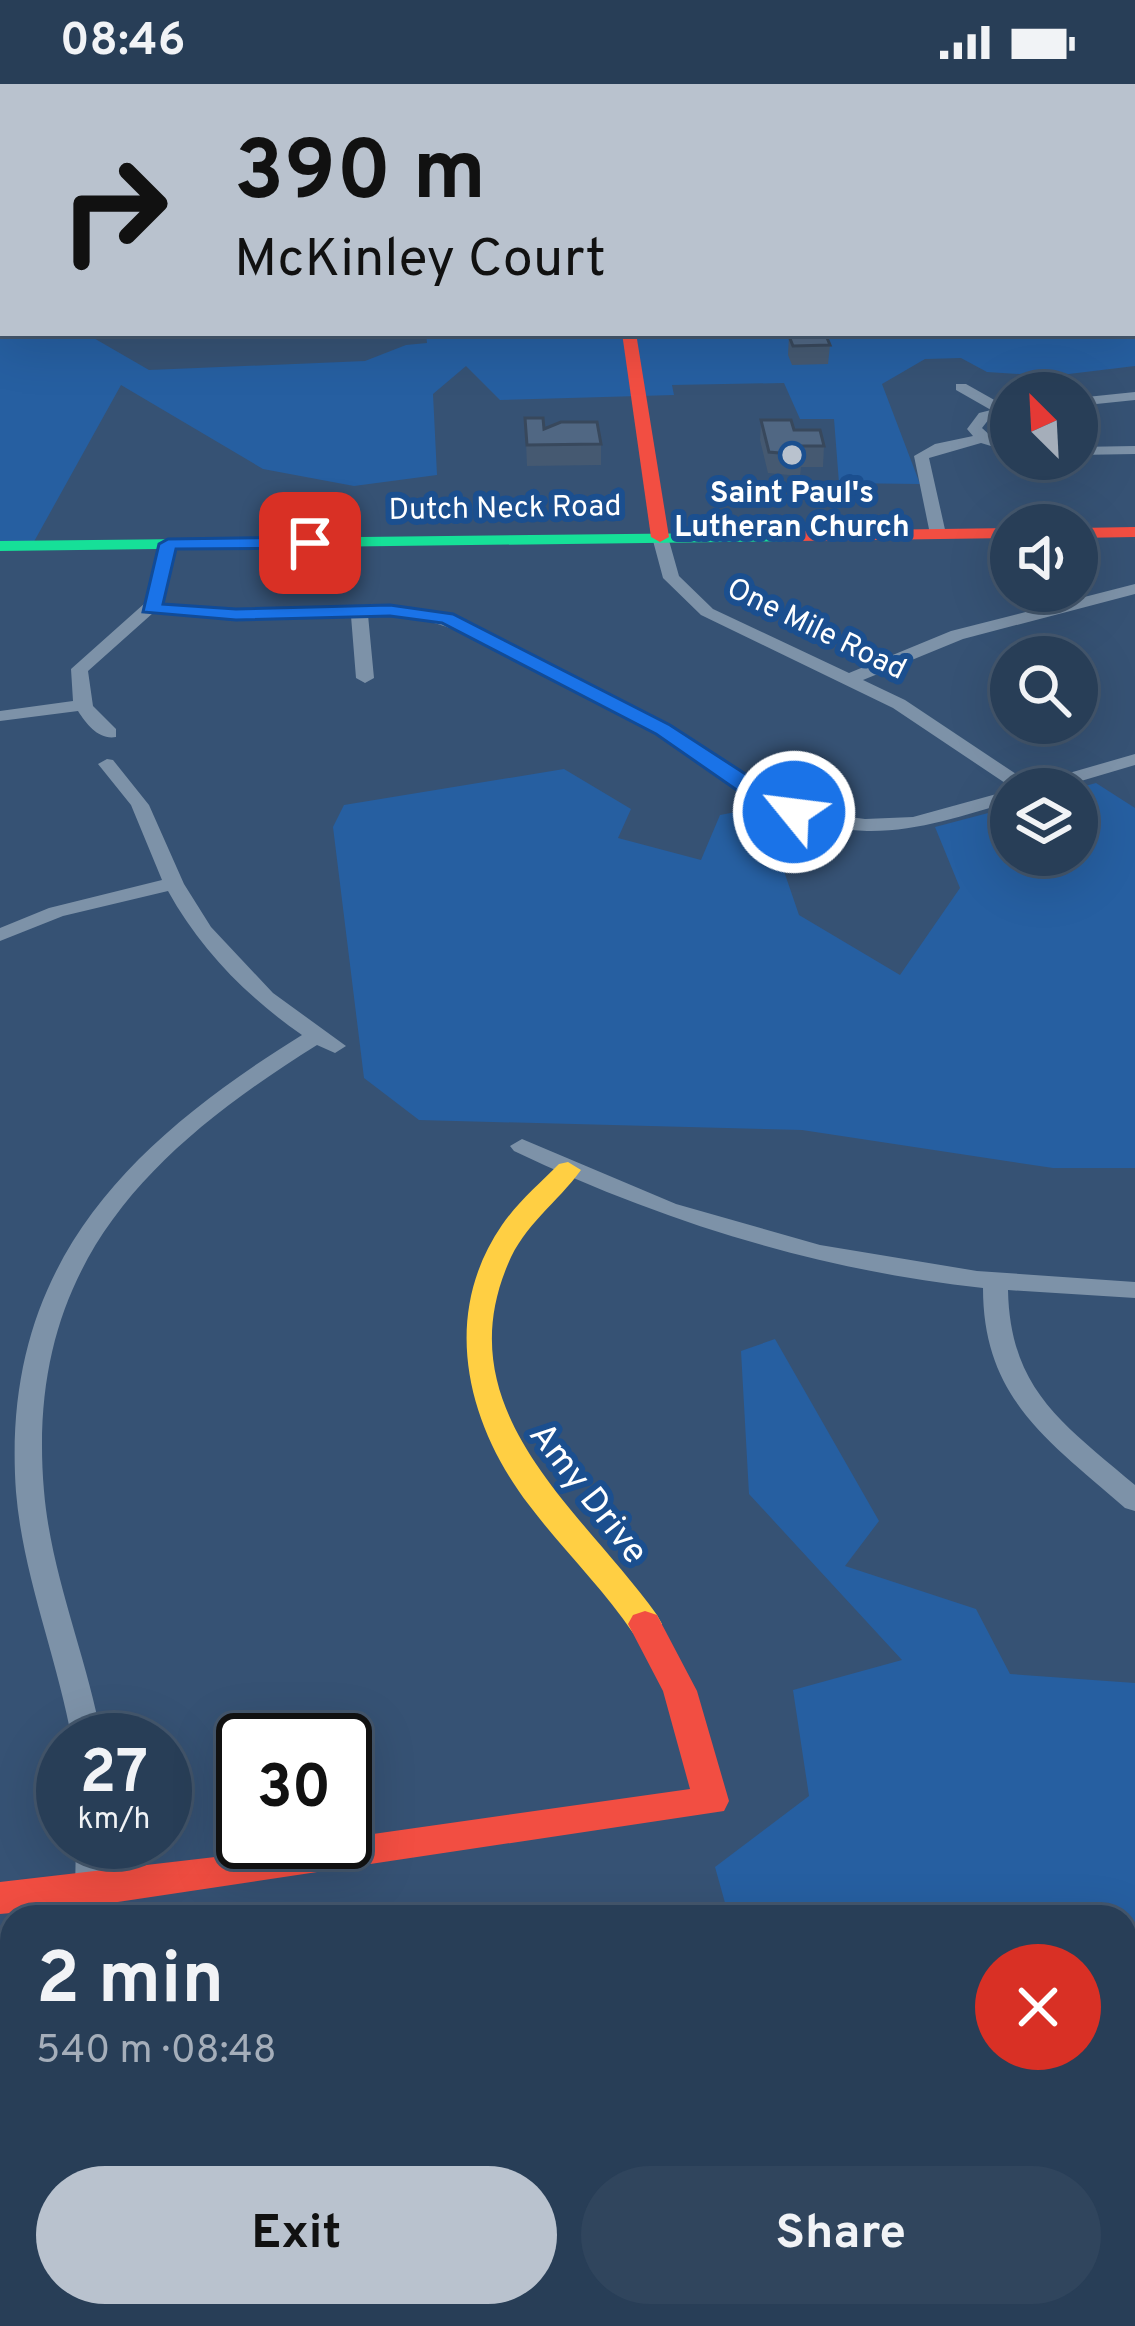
<!DOCTYPE html>
<html lang="en">
<head>
<meta charset="utf-8">
<style>
  body { margin:0; font-family:Overpass,sans-serif; background:#30455d; color:#f1f3f6; height:100vh; display:flex; flex-direction:column; font-size:45px; white-space:nowrap }
  * { box-sizing:border-box; margin:0 }
  p { font-size:39px; color:#a5aeba }
  .icon { flex:none; width:66px; height:66px; fill:none; stroke:currentColor; stroke-width:2; stroke-linecap:round; stroke-linejoin:round }
  .map { position:relative; flex:1; overflow:hidden }
  .drawer { position:absolute; left:0px; top:1821px; width:1137px; height:423px; display:flex; flex-direction:column; background:#283e57; border-radius:36px 36px 0 0; box-shadow:0 12px 48px #0002,0 0 0 3px #44576d }
  .drawer>* { flex:none }
  .guide { position:absolute; left:0px; top:0px; width:1137px; height:252px; box-shadow:0 12px 48px #0002,0 0 0 3px #44576d; background:#b9c2ce; color:#111; overflow:hidden }
  .needle { width:78px; rotate:336deg }
  .tools { position:absolute; left:990px; top:288px; display:grid; gap:24px }
  .tools a { display:grid; place-items:center; width:108px; height:108px; border-radius:50%; background:#283e57; box-shadow:0 12px 48px #0002,0 0 0 3px #44576d; font-size:60px }
  .speed { position:absolute; left:36px; top:1629px; display:flex; gap:24px; font-size:60px; font-weight:700; text-align:center }
  .speed>* { display:grid; place-content:center; width:156px; height:156px; border-radius:50%; background:#283e57; box-shadow:0 12px 48px #0002,0 0 0 3px #44576d; line-height:1 }
  .speed small { font-size:30px; font-weight:400 }
  .speed .limit { border:6px solid #111; border-radius:18px; background:#fff; color:#111 }
  .pin { position:absolute; display:grid; place-items:center; width:102px; height:102px; color:#fff; margin:-51px; border-radius:24px; box-shadow:0 6px 18px #0006 }
  .me { position:absolute; width:132px; margin:-66px; rotate:299deg; stroke-linejoin:round; filter:drop-shadow(0 0 9px #0008) }
  .turn { display:flex; align-items:center; gap:42px; height:252px; padding:0 36px; font-size:54px }
  .turn .icon { width:156px; height:156px; stroke-width:2.5 }
  .turn b { display:block; font-size:84px; line-height:102px }
  .round { display:grid; place-items:center; flex:none; width:126px; height:126px; border-radius:63px; background:#30455d }
  .summary { display:flex; align-items:center; justify-content:space-between; height:204px; padding:0 36px }
  h1 { font-size:72px; font-weight:700; line-height:90px }
  .cta { display:flex; gap:24px; margin-top:auto; padding:24px 36px }
  .cta a { flex:1; height:138px; border-radius:72px; background:#b9c2ce; color:#111; font-size:48px; font-weight:700; line-height:138px; text-align:center }
  .cta a+a { background:#30455d; color:#f1f3f6 }
  .status { display:flex; justify-content:space-between; align-items:center; height:84px; padding:0 60px; background:#283e57; direction:ltr }
  .status svg { height:33px; fill:currentColor }
  .map>svg:first-child { display:block }
</style>
</head>
<body>
<div class="status"><b>08:46</b><svg viewBox="0 0 49 12"><path d="M0 12V9h3v3zM5 12V6h3v6zM10 12V3h3v9zM15 12V0h3v12zM26 1h20v11H26zM47 4h2v5h-2z"/></svg></div>
<div class="map">
<svg width="1135" height="2242" viewBox="0 0 1135 2242">
  <rect width="100%" height="100%" fill="#365274"/>
  <g fill="#265fa1">
    <path d="M1135,199V282L1052,292L987,288L961,274L925,275L882,300L920,400L839,399L834,335H800L784,299L672,301L674,311L500,316L466,282L433,310L437,391L354,402L263,385L121,301L31,463H0V228L3,249H85L149,286L365,277L406,261L427,259L426,249H1134Z"/>
    <path d="M564,685L631,725L618,754L701,776L720,731L762,723L799,831L900,891L960,804L935,743L1011,723V771H1077L1074,705L1096,699L1135,724V1084H1053L802,1046L419,1036L364,994L333,743L344,721Z"/>
    <path d="M775,1255L879,1437L845,1482L976,1525L1010,1590L1135,1599V2242H0V2225L12,2222V2232H1125V1833H729L715,1783L809,1712L793,1606L902,1576L749,1410L741,1267Z"/>
  </g>
  <g fill="none" stroke-linecap="round" stroke-linejoin="round">
    <g stroke="#153c6e" stroke-width="9">
      <path d="M1125,2139L1135,2140"/>
      <path d="M0,2208L12,2206"/>
    </g>
    <g fill="#7d92a8" fill-rule="evenodd">
      <path d="M1039,0H1049L1051,3H1041Z"/>
      <path d="M956,300H966L1005,322L1011,321V329L989,335L982,344L993,354L1011,359V368L981,359L929,374L946,450L938,455L930,450L914,372L935,360L973,352L967,345L979,329L991,326L956,306Z"/>
      <path d="M1135,308V316L1077,322V314Z"/>
      <path d="M1135,362V370L1077,371V363Z"/>
      <path d="M660,448L668,453L679,492L713,525L849,589L951,547L1135,500V510L963,555L863,596L905,616L1031,700L1135,670V681L1054,705H1014L893,624L701,531L663,494L652,453Z"/>
      <path d="M168,455L176,460L161,520L236,525L390,521L453,531L669,642L781,716L819,729L865,735L913,733L1011,706V718C964,731 917,748 867,747C770,744 731,692 654,648C611,624 566,603 523,580C465,550 436,530 368,531L374,594L365,599L356,594L351,532L236,535L153,529L88,587L93,622L116,645V653C99,656 87,641 78,627L0,637V627L73,617L71,585L145,519L160,460Z"/>
      <path d="M107,675L113,676L149,721L184,800L211,843L273,909L346,962L335,969L317,961C143,1070 25,1186 44,1407C51,1491 87,1573 102,1656H72C57,1573 23,1492 16,1408C0,1184 125,1061 302,951C247,913 200,865 168,807L63,832L0,857V844L49,824L162,796L131,721L98,680Z"/>
      <path d="M522,1055L676,1120L820,1161L977,1187L1135,1198V1214L1008,1206C1010,1307 1065,1341 1135,1401V1427L1125,1424C1049,1357 983,1315 983,1204C818,1186 663,1138 514,1067L510,1062Z"/>
      <path d="M76,1758H108L107,1806L103,1816L91,1820L79,1816L75,1806Z"/>
    </g>
    <g fill="#16e098" fill-rule="evenodd">
      <path d="M414,0H427L430,3H417Z"/>
      <rect x="1134" y="99" width="1" height="8"/>
      <path d="M805,448V456L799,457L0,467V457Z"/>
    </g>
    <path fill="#ffcf43" fill-rule="evenodd" d="M568,1078L581,1086C557,1119 524,1141 508,1180C445,1328 582,1426 657,1531L662,1540L657,1549L645,1553L633,1549C602,1503 562,1465 529,1421C466,1339 440,1231 502,1141C518,1118 539,1100 559,1080Z"/>
    <g fill="#f24e42" fill-rule="evenodd">
      <rect x="0" y="56" width="3" height="6"/>
      <path d="M622,249H636L669,453L660,458L651,453Z"/>
      <path d="M1135,443V453L1077,454V444Z"/>
      <path d="M1011,444V454L799,457L790,452L799,447Z"/>
      <path d="M645,1527L657,1531L697,1607L729,1717L724,1727L91,1822L0,1830V1798L345,1758V1754L690,1705L663,1607L628,1540L633,1531Z"/>
    </g>
  </g>
  <g fill="#455971">
    <rect x="788" y="0" width="171" height="3"/>
    <path d="M789,252L830,261L828,280L792,281L788,271Z"/>
    <path d="M525,334L544,345L601,360V381L527,382Z"/>
    <path d="M761,336L794,346L824,362L823,383H801L800,392L768,389L760,356Z"/>
  </g>
  <g fill="#506783" stroke="#38485c" stroke-width="3">
    <path d="M793,249H825L830,261L793,262L789,252Z"/>
    <path d="M525,334H543L544,345L561,338H597L601,360L527,361Z"/>
    <path d="M761,336H791L794,346H820L824,362H799L802,371L769,368Z"/>
  </g>
  <path fill="#1a73e8" stroke="#114b97" stroke-width="3" d="M168,455L310,453L319,459L310,464L176,465L163,520L236,525L390,521L453,530L670,641L804,728L794,734L751,716L656,650L442,539L390,532L236,536L143,528L159,460Z"/>
  <circle fill="#b9c2ce" stroke="#1b4f8f" stroke-width="4.5" cx="792" cy="371" r="12"/>
  <g text-anchor="middle" stroke-width="12" stroke-linejoin="round" paint-order="stroke">
    <g font-size="30" font-weight="bold" fill="#fff" stroke="#1b4f8f">
      <text x="792" y="418">Saint Paul's<tspan x="792" dy="34">Lutheran Church</tspan></text>
    </g>
    <g font-size="30" fill="#fff" stroke="#1b4f8f">
      <text transform="translate(505 423) rotate(-1)" y="10">Dutch Neck Road</text>
      <text transform="translate(817 544) rotate(26)" y="10">One Mile Road</text>
    </g>
    <g font-size="36" fill="#fff" stroke="#1b4f8f">
      <text transform="translate(590 1408) rotate(52)" y="13">Amy Drive</text>
    </g>
  </g>
</svg>
<div class="tools">
<a><svg class="needle" viewBox="-14 -14 28 28"><path d="M0-13l5 13h-10z" fill="#e53935"/><path d="M0 13l5-13h-10z" fill="#a5aeba"/></svg></a>
<a><svg class="icon" aria-label="sound" viewBox="0 0 24 24"><path d="M4 9h4l5-4v14l-5-4H4zM17 9q2 3 0 6"/></svg></a>
<a><svg class="icon" aria-label="search" viewBox="0 0 24 24"><circle cx="10" cy="10" r="6"/><path d="M15 15l6 6"/></svg></a>
<a><svg class="icon" aria-label="layers" viewBox="0 0 24 24"><path d="M12 4l9 5-9 5-9-5zM3 14l9 5 9-5"/></svg></a>
</div>
<div class="speed"><div>27<small>km/h</small></div><div class="limit">30</div></div>
<div class="pin" style="left:310px;top:459px;background:#d93025"><svg class="icon" aria-label="arrive" viewBox="0 0 24 24"><path d="M6 21V4h12l-3 4 3 4H6"/></svg></div>
<svg class="me" style="left:794px;top:728px" viewBox="-20 -20 40 40"><circle r="17" fill="#1a73e8" stroke="#fff" stroke-width="3"/><path d="M0-11L8 9 0 5-8 9z" fill="#fff"/></svg>
<div class="guide">
<div class="turn"><svg class="icon" aria-label="right" viewBox="0 0 24 24"><path d="M7 20v-9h11M14 6l5 5-5 5"/></svg><div><b>390 m</b>McKinley Court</div></div>
</div>
<section class="drawer">
<div class="summary"><div><h1>2 min</h1><p>540 m · 08:48</p></div><a class="round" style="background:#d93025;color:#fff"><svg class="icon" aria-label="close" viewBox="0 0 24 24"><path d="M6 6l12 12M18 6L6 18"/></svg></a></div>
<div class="cta"><a>Exit</a><a>Share</a></div>
</section>
</div>
</body>
</html>
